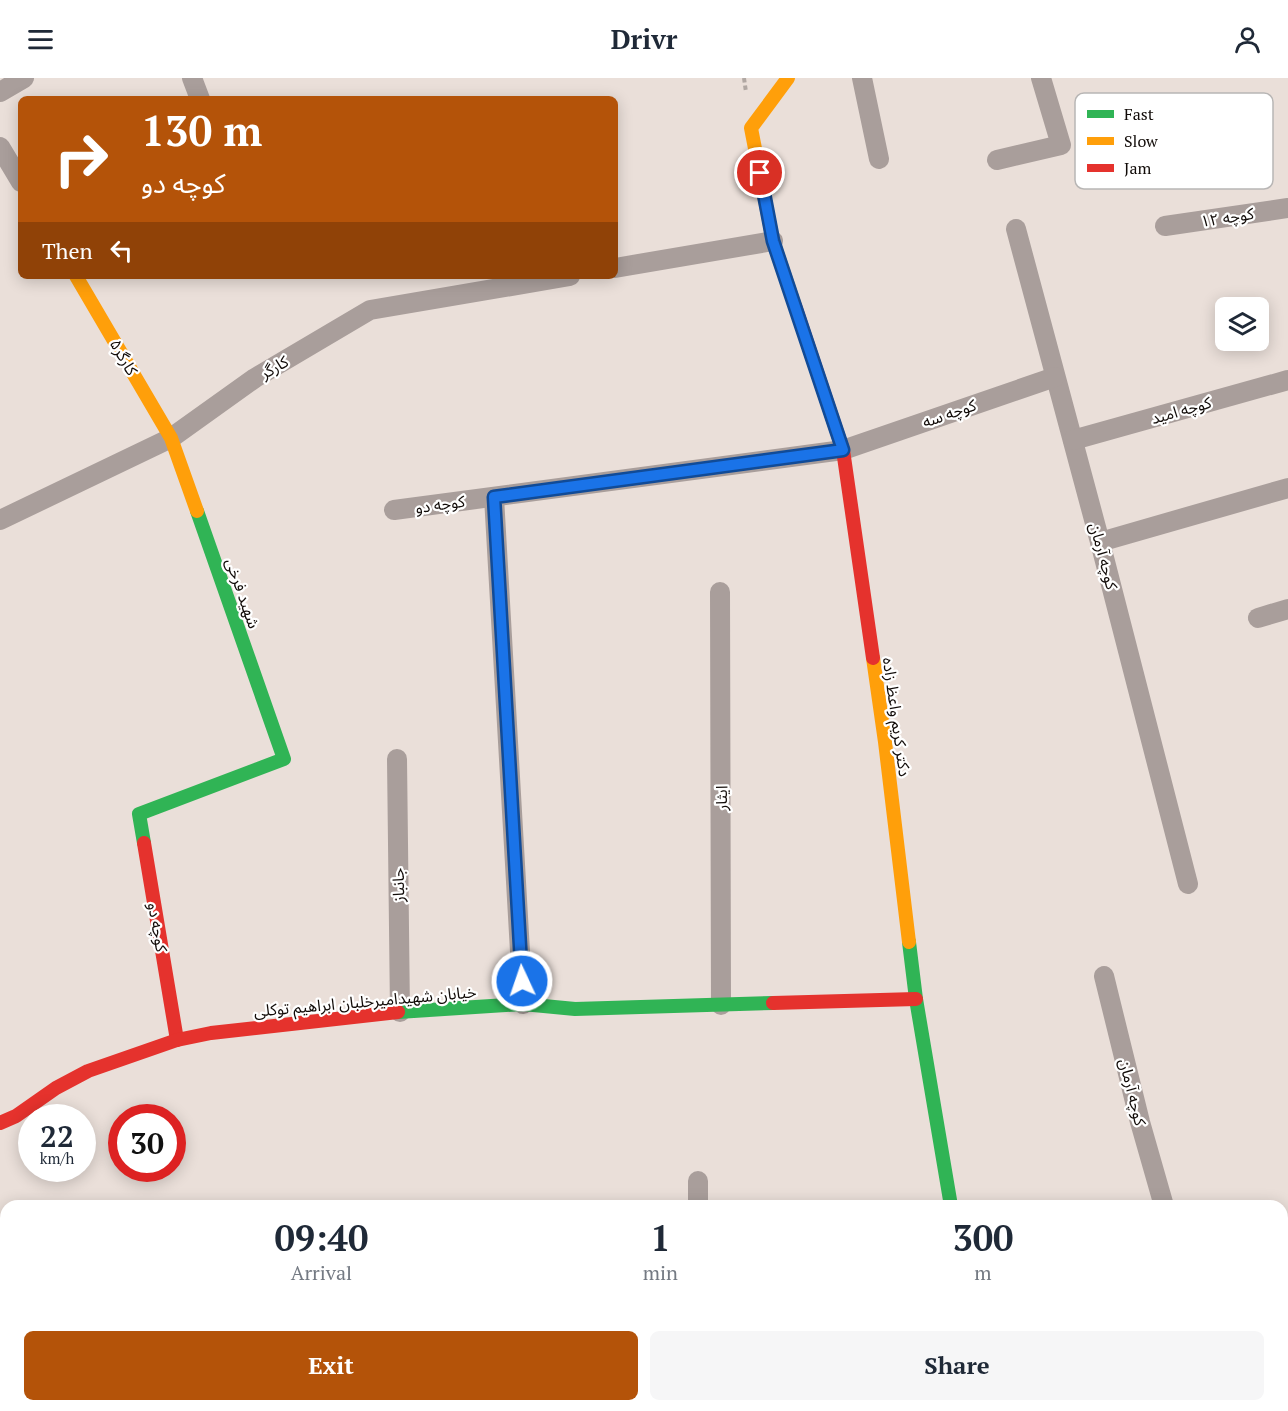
<!DOCTYPE html>
<html lang="en">
<head>
<meta charset="utf-8">
<style>
  body { margin:0; font-family:"PT Serif","Noto Sans Arabic",serif; background:#f6f6f7; color:#1f2937; height:100vh; display:flex; flex-direction:column; font-size:22px; white-space:nowrap }
  * { box-sizing:border-box; margin:0 }
  p { font-size:20px; color:#747a83 }
  .icon { flex:none; width:33px; height:33px; fill:none; stroke:currentColor; stroke-width:2; stroke-linecap:round; stroke-linejoin:round }
  .map { position:relative; flex:1; overflow:hidden }
  .panel { position:absolute; left:0px; top:1122px; width:1288px; height:212px; display:flex; flex-direction:column; background:#fff; border-radius:18px 18px 0 0; box-shadow:0 3px 15px #0003 }
  .panel>* { flex:none }
  .guide { position:absolute; left:18px; top:18px; width:600px; height:183px; border-radius:9px; box-shadow:0 3px 15px #0003; background:#b45309; color:#fff; overflow:hidden }
  .buttons { position:absolute; left:1215px; top:219px; display:grid; gap:12px }
  .buttons a { display:grid; place-items:center; width:54px; height:54px; border-radius:9px; background:#fff; box-shadow:0 3px 15px #0003; font-size:30px }
  .speed { position:absolute; left:18px; top:1026px; display:flex; gap:12px; font-size:30px; font-weight:700; text-align:center }
  .speed>* { display:grid; place-content:center; width:78px; height:78px; border-radius:50%; background:#fff; box-shadow:0 3px 15px #0003; line-height:1 }
  .speed small { font-size:15px; font-weight:400 }
  .speed .limit { border:9px solid #d22; background:#fff; color:#111 }
  .pin { position:absolute; display:grid; place-items:center; width:51px; height:51px; color:#fff; margin:-26px; border:3px solid #fff; border-radius:50%; box-shadow:0 2px 6px #0007 }
  .me { position:absolute; width:66px; margin:-33px; rotate:357deg; stroke-linejoin:round; filter:drop-shadow(0 0 4px #0008) }
  .turn { display:flex; align-items:center; gap:21px; height:126px; padding:0 24px; font-size:27px }
  .turn .icon { width:78px; height:78px; stroke-width:2.5 }
  .turn b { display:block; font-size:42px; line-height:51px }
  .then { display:flex; align-items:center; height:57px; padding:0 24px; background:#0003; gap:12px; font-size:22px }
  .eta { display:flex; justify-content:space-evenly; align-items:center; height:102px; text-align:center }
  .eta b { font-size:36px; font-weight:800; line-height:42px }
  .action { display:flex; gap:12px; margin-top:auto; padding:12px 24px }
  .action a { flex:1; height:69px; border-radius:9px; background:#b45309; color:#fff; font-size:24px; font-weight:800; line-height:69px; text-align:center }
  .action a+a { background:#f6f6f7; color:#1f2937 }
  header { display:flex; justify-content:space-between; align-items:center; height:78px; padding:0 24px; background:#fff; font-size:27px; font-weight:800 }
  .map>svg:first-child { display:block }
</style>
</head>
<body>
<header><svg class="icon" aria-label="menu" viewBox="0 0 24 24"><path d="M4 6h16M4 12h16M4 18h16"/></svg>Drivr<svg class="icon" aria-label="person" viewBox="0 0 24 24"><circle cx="12" cy="8" r="4"/><path d="M4 21q1-7 8-7t8 7"/></svg></header>
<div class="map">
<svg width="1288" height="1333" viewBox="0 0 1288 1333">
  <rect width="100%" height="100%" fill="#eadfd9"/>
  <g fill="none" stroke-linecap="round" stroke-linejoin="round">
    <path stroke="#b0a7a2" stroke-width="4" stroke-dasharray="4.5 3" stroke-linecap="butt" d="M744,0L746,14"/>
    <g stroke="#a99e9b" stroke-width="20">
      <path d="M192,0L200,21"/>
      <path d="M862,0L879,81"/>
      <path d="M0,14L24,0"/>
      <path d="M0,69L21,104"/>
      <path d="M997,82L1061,67L1041,0"/>
      <path d="M1165,148L1288,130"/>
      <path d="M1016,151L1100,464L1188,806"/>
      <path d="M615,190L773,163"/>
      <path d="M1073,362L1288,302"/>
      <path d="M494,419L523,926"/>
      <path d="M394,432L843,372L1055,299"/>
      <path d="M0,442L171,360L255,300L370,232L570,198"/>
      <path d="M1100,464L1288,410"/>
      <path d="M720,514L721,927"/>
      <path d="M1258,540L1288,531"/>
      <path d="M397,681L400,934"/>
      <path d="M1104,898L1140,1044L1164,1128"/>
      <path d="M698,1128V1103"/>
      <path d="M416,1328V1333"/>
      <path d="M754,1328V1333"/>
      <path d="M967,1328L968,1333"/>
      <path d="M160,1333L178,1328"/>
      <path d="M512,1333L513,1328"/>
    </g>
    <g stroke="#30b455" stroke-width="14">
      <path d="M144,765L139,736L284,681L197,433"/>
      <path d="M909,864L916,921L951,1128"/>
      <path d="M398,934L523,926L575,931L773,925"/>
      <path d="M1282,1248L1288,1247"/>
      <path d="M889,1333L918,1328"/>
    </g>
    <g stroke="#ff9f0a" stroke-width="14">
      <path d="M788,0L751,50L773,163L795,228"/>
      <path d="M76,198L171,360L197,433"/>
      <path d="M873,580L885,664L909,864"/>
      <path d="M41,1328L43,1333"/>
    </g>
    <g stroke="#e5322d" stroke-width="14">
      <path d="M795,228L843,372L873,580"/>
      <path d="M144,765L177,962"/>
      <path d="M773,925L916,921"/>
      <path d="M0,1045L16,1038L56,1010L88,993L177,962L211,955L398,934"/>
      <path d="M0,1237L6,1250"/>
    </g>
  </g>
  <g fill="none" stroke-linecap="round" stroke-linejoin="round">
    <g stroke="#114b97" stroke-width="15">
      <path id="route" d="M522,903L494,419L843,372L773,163L760,95"/>
    </g>
    <use href="#route" stroke="#1a73e8" stroke-width="10"/>
  </g>
  <g text-anchor="middle" stroke-width="4.5" stroke-linejoin="round" paint-order="stroke">
    <g font-size="16" fill="#110b08" stroke="#fff">
      <text transform="translate(1227 139) rotate(-9)" y="6">کوچه ۱۲</text>
      <text transform="translate(124 279) rotate(60)" y="6">کارگر۵</text>
      <text transform="translate(274 289) rotate(-30)" y="6">کارگر</text>
      <text transform="translate(1181 332) rotate(-16)" y="6">کوچه امید</text>
      <text transform="translate(949 335) rotate(-19)" y="6">کوچه سه</text>
      <text transform="translate(440 426) rotate(-8)" y="6">کوچه دو</text>
      <text transform="translate(1104 478) rotate(75)" y="6">کوچه آرمان</text>
      <text transform="translate(243 515) rotate(71)" y="6">شهید فرخی</text>
      <text transform="translate(897 639) rotate(82)" y="6">دکتر کریم واعظ زاده</text>
      <text transform="translate(721 720) rotate(-90)" y="6">ایثار</text>
      <text transform="translate(398 807) rotate(-91)" y="6">جانباز</text>
      <text transform="translate(158 849) rotate(80)" y="6">کوچه دو</text>
      <text transform="translate(365 923) rotate(-5)" y="6">خیابان شهیدامیرخلبان ابراهیم توکلی</text>
      <text transform="translate(1133 1014) rotate(76)" y="6">کوچه آرمان</text>
    </g>
  </g>
  <rect x="1075" y="15" width="198" height="96" rx="9" fill="#fff" stroke="#b8b6b5" stroke-width="1.5"/>
  <rect x="1087" y="32" width="27" height="8" fill="#30b455"/>
  <rect x="1087" y="59" width="27" height="8" fill="#ff9f0a"/>
  <rect x="1087" y="86" width="27" height="8" fill="#e5322d"/>
  <g font-size="16" fill="#110b08">
    <text x="1124" y="42">Fast</text>
    <text x="1124" y="69">Slow</text>
    <text x="1124" y="96">Jam</text>
  </g>
</svg>
<div class="buttons">
<a><svg class="icon" aria-label="layers" viewBox="0 0 24 24"><path d="M12 4l9 5-9 5-9-5zM3 14l9 5 9-5"/></svg></a>
</div>
<div class="speed"><div>22<small>km/h</small></div><div class="limit">30</div></div>
<div class="pin" style="left:760px;top:95px;background:#d93025"><svg class="icon" aria-label="arrive" viewBox="0 0 24 24"><path d="M6 21V4h12l-3 4 3 4H6"/></svg></div>
<svg class="me" style="left:522px;top:903px" viewBox="-20 -20 40 40"><circle r="17" fill="#1a73e8" stroke="#fff" stroke-width="3"/><path d="M0-11L8 9 0 5-8 9z" fill="#fff"/></svg>
<div class="guide">
<div class="turn"><svg class="icon" aria-label="right" viewBox="0 0 24 24"><path d="M7 20v-9h11M14 6l5 5-5 5"/></svg><div><b>130 m</b>کوچه دو</div></div>
<div class="then">Then<svg class="icon" aria-label="left" viewBox="0 0 24 24"><path d="M17 20v-9H6M10 6l-5 5 5 5"/></svg></div>
</div>
<section class="panel">
<div class="eta">
<div><b>09:40</b><p>Arrival</p></div>
<div><b>1</b><p>min</p></div>
<div><b>300</b><p>m</p></div>
</div>
<div class="action"><a>Exit</a><a>Share</a></div>
</section>
</div>
</body>
</html>
